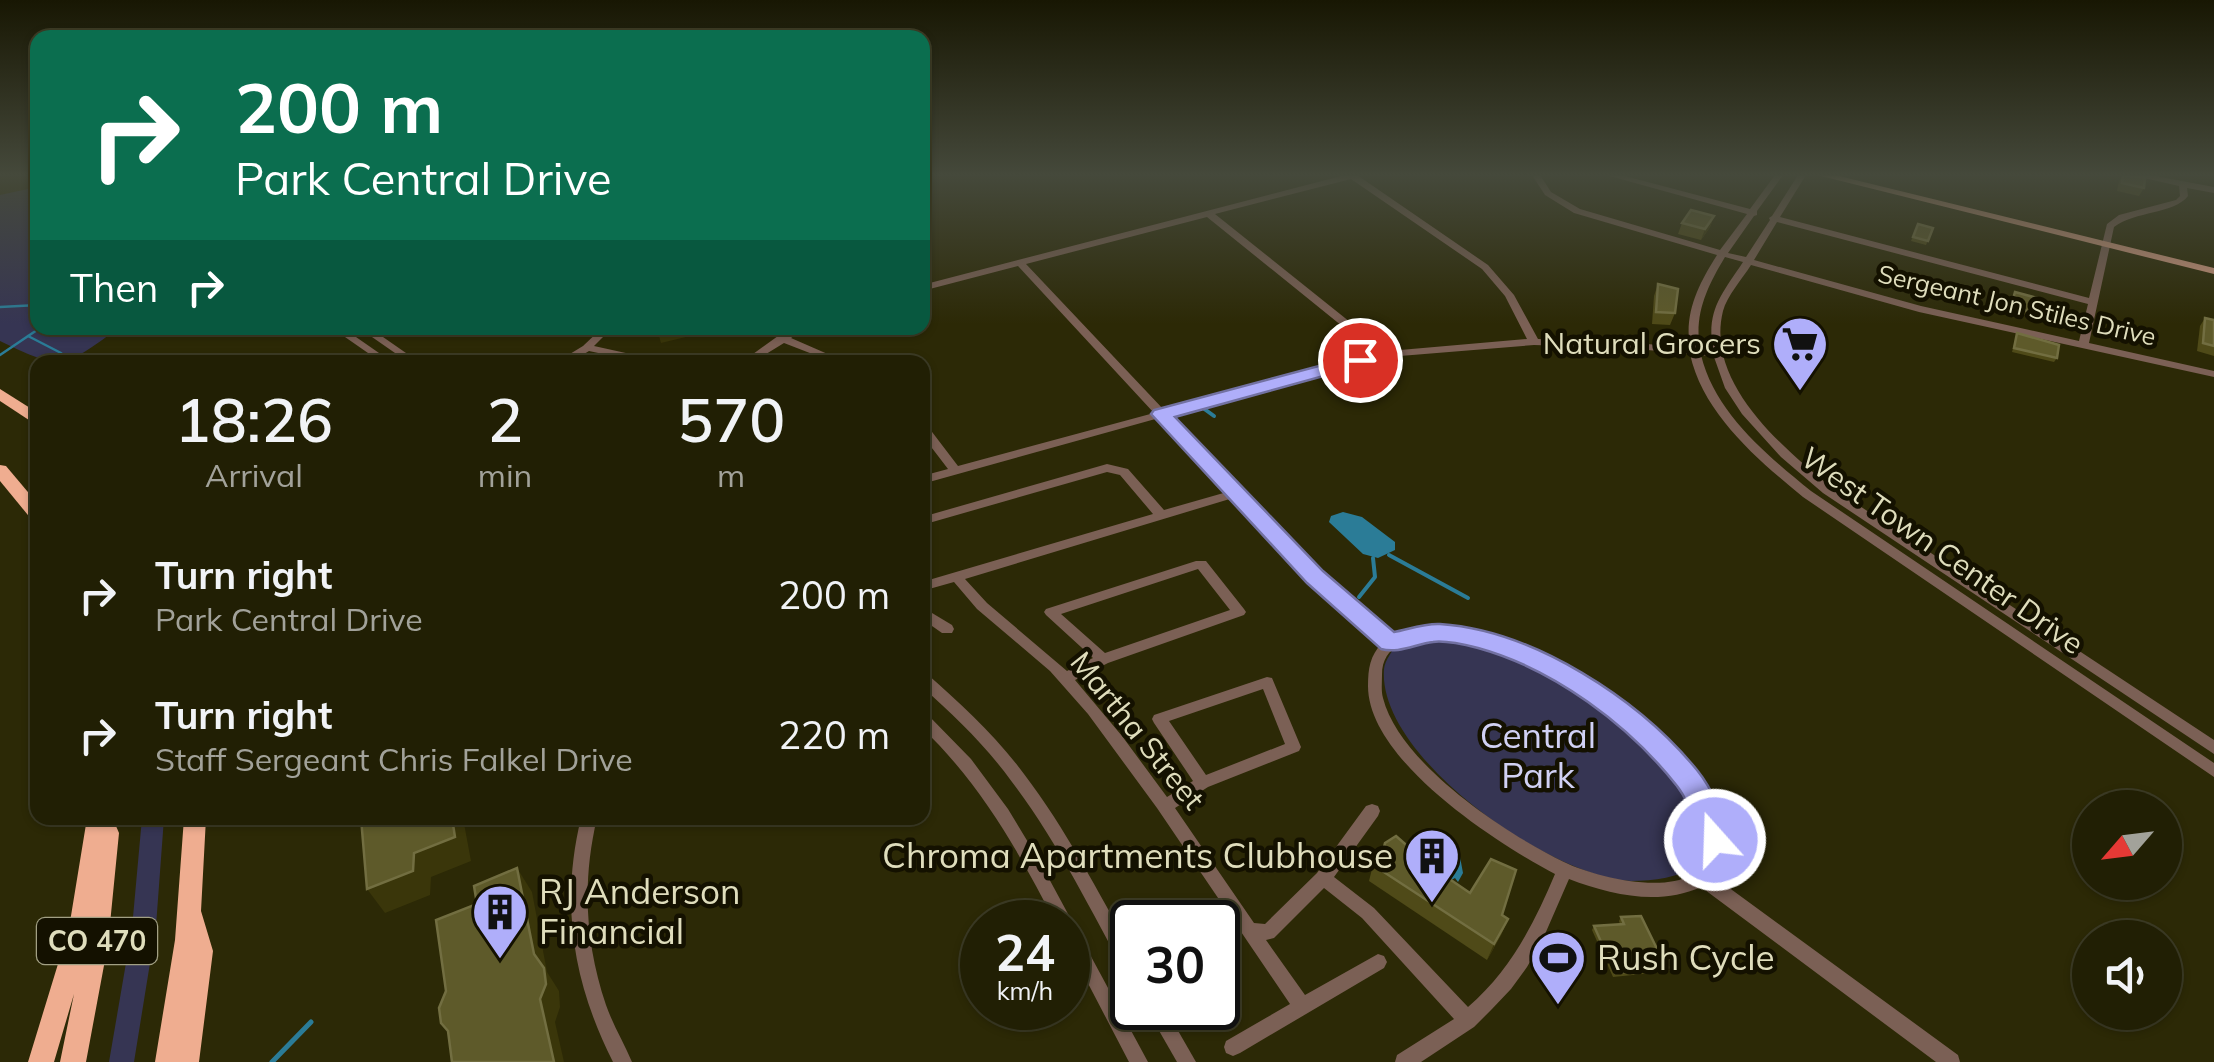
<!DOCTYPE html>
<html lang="en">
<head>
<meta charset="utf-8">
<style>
  body { margin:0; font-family:Mulish,sans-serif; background:#2d2c13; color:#f1f3f6; height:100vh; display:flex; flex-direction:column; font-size:38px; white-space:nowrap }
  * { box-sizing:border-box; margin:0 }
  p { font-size:32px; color:#a2a29a }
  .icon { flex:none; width:55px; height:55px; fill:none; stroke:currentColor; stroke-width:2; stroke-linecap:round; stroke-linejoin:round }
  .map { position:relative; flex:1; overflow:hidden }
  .details { position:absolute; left:30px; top:355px; width:900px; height:470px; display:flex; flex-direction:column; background:#211f04; border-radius:20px; box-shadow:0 2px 8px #0004,0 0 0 2px #3e3d26 }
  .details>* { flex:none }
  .banner { position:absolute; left:30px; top:30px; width:900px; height:305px; border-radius:20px; box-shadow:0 2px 8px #0004,0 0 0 2px #3e3d26; background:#0b6e4f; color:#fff; overflow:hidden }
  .needle { width:65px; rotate:242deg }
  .fabs { position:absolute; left:2072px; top:790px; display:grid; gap:20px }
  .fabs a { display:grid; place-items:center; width:110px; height:110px; border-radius:50%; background:#211f04; box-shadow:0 2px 8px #0004,0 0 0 2px #3e3d26; font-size:50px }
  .speed { position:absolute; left:960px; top:900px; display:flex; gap:20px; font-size:50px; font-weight:700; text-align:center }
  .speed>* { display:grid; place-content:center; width:130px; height:130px; border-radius:50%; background:#211f04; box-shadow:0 2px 8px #0004,0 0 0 2px #3e3d26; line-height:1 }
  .speed small { font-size:25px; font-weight:400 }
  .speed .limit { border:5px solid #111; border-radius:15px; background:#fff; color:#111 }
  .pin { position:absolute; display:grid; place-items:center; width:85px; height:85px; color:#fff; margin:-42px; border:5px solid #fff; border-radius:50%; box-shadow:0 2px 10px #0007 }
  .me { position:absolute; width:110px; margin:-55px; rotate:340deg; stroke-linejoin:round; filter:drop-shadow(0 0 8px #0008) }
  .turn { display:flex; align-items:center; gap:35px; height:210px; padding:0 40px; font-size:45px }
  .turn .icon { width:130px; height:130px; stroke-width:2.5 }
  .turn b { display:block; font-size:70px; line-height:85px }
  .then { display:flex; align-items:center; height:95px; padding:0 40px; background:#0003; gap:20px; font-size:38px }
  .eta { display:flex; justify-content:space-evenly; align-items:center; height:170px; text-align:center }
  .eta b { font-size:60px; font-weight:600; line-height:70px }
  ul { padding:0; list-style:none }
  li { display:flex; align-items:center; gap:30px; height:140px; padding:0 40px }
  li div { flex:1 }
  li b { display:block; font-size:38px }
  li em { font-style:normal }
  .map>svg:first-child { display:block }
</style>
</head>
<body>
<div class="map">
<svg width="2214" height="1062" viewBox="0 0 2214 1062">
  <rect width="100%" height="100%" fill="#2c2906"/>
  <g fill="#363553">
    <path d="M37,187L38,328H119C62,368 64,372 0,341V195Z"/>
    <path d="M1448,638L1519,658L1578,690L1631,728L1683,783L1707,834L1698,866C1679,877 1654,881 1631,881C1551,878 1377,757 1384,669C1385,660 1393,650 1398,642Z"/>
    <path d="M142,818H164L156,926L134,1062H109L132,928Z"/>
  </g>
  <g fill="#2b7c97">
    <path d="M1343,512L1362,517L1395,542V550L1378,558L1363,554L1329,522L1331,516Z"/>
    <path d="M1433,837L1439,841L1448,837L1458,846L1463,873L1458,882L1455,878L1448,882L1431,864L1438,863L1436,854H1429Z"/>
  </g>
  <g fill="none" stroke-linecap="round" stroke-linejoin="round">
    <g stroke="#2b7c97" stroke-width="2.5">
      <path d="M0,307L38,305"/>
      <path d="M28,336L61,353L68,362"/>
      <path d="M0,355L40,328"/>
    </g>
    <g stroke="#2b7c97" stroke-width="4">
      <path d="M1203,408L1214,416"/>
      <path d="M1389,555L1468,598"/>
      <path d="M1359,597L1375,577L1373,558"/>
    </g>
    <path stroke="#2b7c97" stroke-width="5" d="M272,1062L311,1022"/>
    <g fill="#7b6055" fill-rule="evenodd">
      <path d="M1345,175H1357L1488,265L1514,295L1538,339L1626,342L1690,348C1684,313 1698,285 1717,255L1574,213L1545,195L1532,175H1540L1551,192L1580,209L1720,250L1747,214L1606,175H1621L1750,209L1775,175H1783L1757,211V215L1754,216L1728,253L1746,257L1770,220L1769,218L1772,216L1798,175H1806L1780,217L2089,298L2107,224L2119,215L2176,200L2180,196L2179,186L2131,175H2150L2214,187V193L2187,188L2188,196C2174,214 2135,211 2114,227L2089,343L2214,371V377L1919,312L1751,265C1742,279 1727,296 1723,311C1705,383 1783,448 1831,487L2214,740V754L1823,493L1781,457L1742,414L1725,388L1714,357L1701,355C1715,413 1767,455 1811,491L2214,763V777L1803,497C1758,460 1703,414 1690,354L1626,348L1534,345L1400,356L1329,372L1170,416L1295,548L1392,636C1476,604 1616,685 1672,747C1685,763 1697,779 1707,797C1721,824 1729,848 1713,876L1958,1055L1960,1062H1936L1701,887C1659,906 1611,895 1569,879L1542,941L1527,967L1511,989L1492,1009L1474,1027L1421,1062H1395L1397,1055L1454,1019L1362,918L1324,888L1274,938L1266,940L1305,995L1378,954L1384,956L1387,962L1384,968L1240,1053L1233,1056L1226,1053L1224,1047L1226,1041L1290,1004L1157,808L1088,714L1050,671L977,609L954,582L922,591V582L1153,514L1120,475L1107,472L922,525V517L1107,464L1128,469L1164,510L1227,492L1159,418L922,484V476L948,469L922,435V423L926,424L958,466L1154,413L1018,266L922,291V285ZM1351,179L1482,269L1505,296L1527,339L1400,350L1379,355L1350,322L1215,214ZM1207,217L1342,326L1369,357L1323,367L1164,410L1026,264ZM1777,222L2088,304L2079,341L1921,306L1754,260ZM1725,257L1743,262C1722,294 1706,310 1713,350L1700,349C1694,314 1707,287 1725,257ZM1233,498L1285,554L1382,643C1370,656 1368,668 1368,686C1368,760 1496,843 1555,874C1534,924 1510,971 1468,1007L1374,908L1334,877L1378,816L1380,811L1378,806L1372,804L1366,806L1317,873L1265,924L1254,923L1175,808L1208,787L1299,751L1301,747L1272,678L1267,677L1154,715L1152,719L1154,723L1193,781L1167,797L1122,736L1075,680L1108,663L1244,615L1246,612L1244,609L1206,561H1196L1046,609L1044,612L1046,615L1093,658L1067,671L987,603L965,579ZM1198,569L1230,610L1105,653L1061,614ZM1436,637C1461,641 1486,645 1510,654C1579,680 1680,749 1703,824C1730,910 1605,882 1564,862C1506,834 1399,763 1383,698C1381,691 1382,682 1382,675C1382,644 1410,639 1436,637ZM1263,689L1285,744L1206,775L1169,721Z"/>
      <path d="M332,328H343L392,362H381Z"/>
      <path d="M359,328H370L419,362H408Z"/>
      <path d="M602,328H612L594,346L653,359L658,362H640L589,351L571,362H559L560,360L583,346Z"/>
      <path d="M794,328H805L791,338L846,362H833L784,343L753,362H742L778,336Z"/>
      <path d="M922,607L952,625L954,629L952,633H942L922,619Z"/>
      <path d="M922,673L927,674C962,705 996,736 1024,774C1066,829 1098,892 1132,952V976L1126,974C1090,909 1057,841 1012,782C986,746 955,716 922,687Z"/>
      <path d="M922,712L927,714L971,759L1008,809L1040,862L1148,1062H1129L1068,945V922H1055C1019,852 980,783 922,728Z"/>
      <path d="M581,818H597C582,881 585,943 606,1005C613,1025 624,1043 632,1062H613C573,983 560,904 581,818Z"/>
      <path d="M1146,1008H1165L1196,1062H1177Z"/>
    </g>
    <path fill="#ce977f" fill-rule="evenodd" d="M1817,175H1835L2214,268V274Z"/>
    <g fill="#efad90" fill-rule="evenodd">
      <path d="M0,389L38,413V426L0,401Z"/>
      <path d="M0,465L6,466L38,504V522L32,520L0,481Z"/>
      <path d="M87,818H109L108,824L116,826L119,833L108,944L86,1062H60L74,994L54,1062H28L69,928Z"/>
      <path d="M184,818H206L201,911L213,951L199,1062H155L175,940Z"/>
    </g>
  </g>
  <g fill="#4f4a18">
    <path d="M2123,175L2144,188L2139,196L2117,191L2119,181Z"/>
    <path d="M1714,216L1710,227L1701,240L1678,234L1682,223Z"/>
    <path d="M1918,224L1933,228L1926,245L1911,241Z"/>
    <path d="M1658,284L1675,313L1670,325L1652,324L1654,296Z"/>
    <path d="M2015,292L2037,314L2035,318L2009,310Z"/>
    <path d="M2205,318L2214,320V356L2197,351L2200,326Z"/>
    <path d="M2017,333L2057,358L2054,362L2012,352Z"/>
    <path d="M1381,859L1429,865L1508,919L1501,935L1487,960L1369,881L1373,865Z"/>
    <path d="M1621,917L1660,955L1674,967L1672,971L1613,977L1592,930L1594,926L1620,924L1619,921Z"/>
  </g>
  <g fill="#3a360a">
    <path d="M1714,216L1710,227L1701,240L1705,229Z"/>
    <path d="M678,328H723L661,343L658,332Z"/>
    <path d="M452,818H463L471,861L431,877L430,895L385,913L367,889L414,853Z"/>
    <path d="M517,868L532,892L547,972L559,991L560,1007L555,1022L564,1062H554L540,999L534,954Z"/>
    <path d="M1508,919L1501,935L1487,960L1494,944Z"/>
  </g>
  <g fill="#5e5a2a" stroke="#726e41" stroke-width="2.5">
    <path d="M2123,175L2145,178L2144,188L2122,183Z"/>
    <path d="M1691,210L1714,216L1705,229L1682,223Z"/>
    <path d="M1918,224L1933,228L1928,241L1913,237Z"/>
    <path d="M1658,284L1678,289L1675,313L1656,312Z"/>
    <path d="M2015,292L2041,299L2037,314L2011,306Z"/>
    <path d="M2205,318L2214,320V346L2203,343Z"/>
    <path d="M656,328H678L658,332Z"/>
    <path d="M2017,333L2059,345L2057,358L2014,348Z"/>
    <path d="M361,818H452L455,837L414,853L413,871L367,889Z"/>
    <path d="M1396,836L1429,865L1470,893L1491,859L1516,870L1502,915L1508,919L1494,944L1373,865L1381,859L1385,843Z"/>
    <path d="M517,868L534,954L544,968L546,984L540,999L554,1062H452L448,1031L441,1023L439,1008L446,991L436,920L477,904L474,886Z"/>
    <path d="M1641,916L1660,955L1668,954L1674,967L1615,973L1594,926L1624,924L1621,917Z"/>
  </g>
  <linearGradient id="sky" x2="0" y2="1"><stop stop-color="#181703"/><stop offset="0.54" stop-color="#45493b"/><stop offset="1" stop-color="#45493b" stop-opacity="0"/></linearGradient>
  <rect width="2214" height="324" fill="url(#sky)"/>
  <path fill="#afaefa" stroke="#7271a2" stroke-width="2.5" d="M1360,355L1367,356V364L1175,417L1323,571L1394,632C1409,629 1426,623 1440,624C1533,630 1639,699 1697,770C1714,791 1722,815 1729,840L1725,849L1715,853L1704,849C1694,828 1692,805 1677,786C1629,725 1554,669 1478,648C1466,645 1446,640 1433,642C1416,644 1398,654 1381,649L1307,583L1151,414L1154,410Z"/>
  <defs>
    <g id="supermarket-pin" transform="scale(2.875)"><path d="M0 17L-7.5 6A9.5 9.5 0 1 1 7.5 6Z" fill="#afaefa" stroke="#141100"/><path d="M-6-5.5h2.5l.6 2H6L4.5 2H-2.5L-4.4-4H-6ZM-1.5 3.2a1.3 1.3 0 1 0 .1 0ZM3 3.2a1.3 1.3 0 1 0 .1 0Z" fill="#111"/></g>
    <g id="building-pin" transform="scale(2.875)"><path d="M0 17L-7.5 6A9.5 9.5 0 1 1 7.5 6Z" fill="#afaefa" stroke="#141100"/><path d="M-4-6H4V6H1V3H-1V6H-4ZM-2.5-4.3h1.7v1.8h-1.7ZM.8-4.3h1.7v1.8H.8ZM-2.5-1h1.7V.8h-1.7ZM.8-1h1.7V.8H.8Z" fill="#111"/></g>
    <g id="stadium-pin" transform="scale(2.875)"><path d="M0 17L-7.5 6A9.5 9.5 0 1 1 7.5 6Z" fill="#afaefa" stroke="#141100"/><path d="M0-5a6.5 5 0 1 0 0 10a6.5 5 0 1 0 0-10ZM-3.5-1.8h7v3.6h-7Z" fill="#111"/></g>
  </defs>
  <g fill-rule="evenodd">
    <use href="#supermarket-pin" x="1800" y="344"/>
    <use href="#building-pin" x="1432" y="856"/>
    <use href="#building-pin" x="500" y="912"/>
    <use href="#stadium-pin" x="1558" y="958"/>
  </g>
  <g text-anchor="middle" stroke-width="9" stroke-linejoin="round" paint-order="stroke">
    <g font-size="25" fill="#dfddbc" stroke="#141100">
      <text transform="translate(2017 305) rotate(13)" y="9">Sergeant Jon Stiles Drive</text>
    </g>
    <rect fill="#141100" stroke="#a2a084" stroke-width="2.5" x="37" y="918" width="120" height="46" rx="8"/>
    <g font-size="28" font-weight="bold" fill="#dfddbc">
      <text x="97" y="951">CO 470</text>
    </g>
    <g font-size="30" fill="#dfddbc" stroke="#141100" text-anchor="end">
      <text x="1761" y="354">Natural Grocers</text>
    </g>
    <g font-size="30" fill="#dfddbc" stroke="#141100">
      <text transform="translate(1942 551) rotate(35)" y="10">West Town Center Drive</text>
      <text transform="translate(1137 731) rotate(51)" y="10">Martha Street</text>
    </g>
    <g font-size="35" fill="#d1d1f4" stroke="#141100">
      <text x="1538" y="748">Central<tspan x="1538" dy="40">Park</tspan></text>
    </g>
    <g font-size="35" fill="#dfddbc" stroke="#141100" text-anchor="start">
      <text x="1393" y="868" text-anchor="end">Chroma Apartments Clubhouse</text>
      <text x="539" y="904">RJ Anderson<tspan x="539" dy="40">Financial</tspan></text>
      <text x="1597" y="970">Rush Cycle</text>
    </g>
  </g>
</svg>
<div class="fabs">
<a><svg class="needle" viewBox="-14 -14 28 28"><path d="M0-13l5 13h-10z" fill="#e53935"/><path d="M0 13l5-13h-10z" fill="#a2a29a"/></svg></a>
<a><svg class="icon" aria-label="sound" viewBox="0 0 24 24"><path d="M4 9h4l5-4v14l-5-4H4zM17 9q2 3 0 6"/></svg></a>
</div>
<div class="speed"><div>24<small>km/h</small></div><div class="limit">30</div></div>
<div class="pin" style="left:1360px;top:360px;background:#d93025"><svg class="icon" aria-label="arrive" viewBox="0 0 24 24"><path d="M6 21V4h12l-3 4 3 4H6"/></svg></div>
<svg class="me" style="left:1715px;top:840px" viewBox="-20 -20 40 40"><circle r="17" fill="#afaefa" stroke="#fff" stroke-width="3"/><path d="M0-11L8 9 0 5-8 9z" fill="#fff"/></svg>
<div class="banner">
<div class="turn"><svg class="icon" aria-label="right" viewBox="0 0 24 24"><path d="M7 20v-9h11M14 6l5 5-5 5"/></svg><div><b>200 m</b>Park Central Drive</div></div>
<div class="then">Then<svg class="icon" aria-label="right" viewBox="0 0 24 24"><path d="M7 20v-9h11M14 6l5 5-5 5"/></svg></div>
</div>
<section class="details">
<div class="eta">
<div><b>18:26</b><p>Arrival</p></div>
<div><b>2</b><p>min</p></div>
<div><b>570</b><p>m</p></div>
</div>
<ul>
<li><svg class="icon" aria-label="right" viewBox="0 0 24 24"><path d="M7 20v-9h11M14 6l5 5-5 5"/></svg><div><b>Turn right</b><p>Park Central Drive</p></div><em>200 m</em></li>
<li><svg class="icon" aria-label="right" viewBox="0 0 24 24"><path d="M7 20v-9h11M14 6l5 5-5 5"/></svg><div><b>Turn right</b><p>Staff Sergeant Chris Falkel Drive</p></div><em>220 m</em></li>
</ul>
</section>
</div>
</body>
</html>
